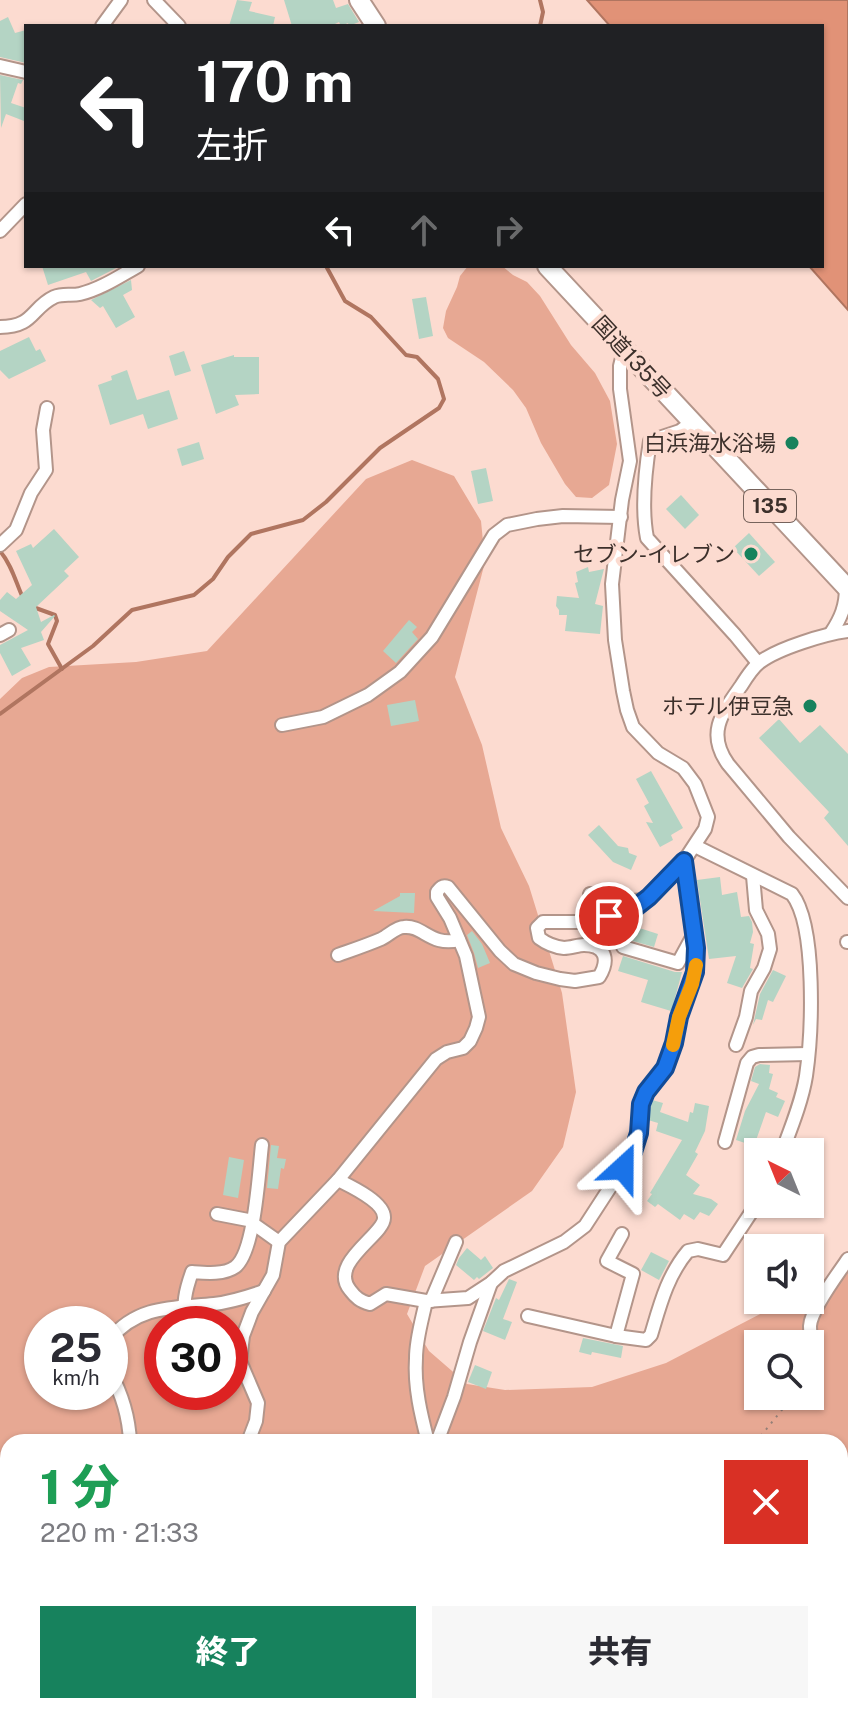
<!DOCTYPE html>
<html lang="ja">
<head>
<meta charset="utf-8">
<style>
  body { margin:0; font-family:"Public Sans","Noto Sans JP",sans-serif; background:#f7f7f7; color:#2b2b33; height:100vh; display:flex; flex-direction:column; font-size:30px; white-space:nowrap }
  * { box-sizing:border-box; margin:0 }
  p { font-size:26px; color:#7c7c81 }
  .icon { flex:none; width:44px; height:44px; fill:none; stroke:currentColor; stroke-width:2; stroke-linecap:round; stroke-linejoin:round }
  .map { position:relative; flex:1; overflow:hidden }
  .sheet { position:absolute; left:0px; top:1434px; width:848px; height:280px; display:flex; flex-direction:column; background:#fff; border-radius:24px 24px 0 0; box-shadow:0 2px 6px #0004 }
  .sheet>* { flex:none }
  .hud { position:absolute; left:24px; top:24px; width:800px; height:244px; border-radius:0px; box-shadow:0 2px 6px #0004; background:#202124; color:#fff; overflow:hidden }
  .needle { width:52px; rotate:317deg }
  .buttons { position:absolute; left:744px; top:1138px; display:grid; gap:16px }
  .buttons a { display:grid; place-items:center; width:80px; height:80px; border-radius:0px; background:#fff; box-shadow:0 2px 6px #0004; font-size:40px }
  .speed { position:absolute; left:24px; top:1306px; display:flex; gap:16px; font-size:40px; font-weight:700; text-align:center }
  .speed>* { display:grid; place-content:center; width:104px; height:104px; border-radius:50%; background:#fff; box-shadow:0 2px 6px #0004; line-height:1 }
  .speed small { font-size:20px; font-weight:400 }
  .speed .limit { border:12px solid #d22; background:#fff; color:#111 }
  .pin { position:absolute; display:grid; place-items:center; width:68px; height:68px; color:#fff; margin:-34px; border:4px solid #fff; border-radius:50%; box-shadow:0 2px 8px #0007 }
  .me { position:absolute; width:88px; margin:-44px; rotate:24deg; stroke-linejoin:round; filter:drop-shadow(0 0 6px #0008) }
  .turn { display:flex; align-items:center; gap:28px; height:168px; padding:0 40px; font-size:36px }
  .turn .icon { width:104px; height:104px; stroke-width:2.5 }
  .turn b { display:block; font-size:56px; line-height:68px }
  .lanes { display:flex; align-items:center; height:76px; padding:0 40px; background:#0003; justify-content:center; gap:40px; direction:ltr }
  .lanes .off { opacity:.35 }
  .round { display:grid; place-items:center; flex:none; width:84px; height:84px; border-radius:0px; background:#f7f7f7 }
  .head { display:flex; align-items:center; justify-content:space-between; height:136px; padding:0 40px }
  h1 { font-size:48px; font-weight:800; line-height:60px; color:#1e9e55 }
  .button { display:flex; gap:16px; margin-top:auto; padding:16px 40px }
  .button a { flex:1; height:92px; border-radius:0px; background:#17825d; color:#fff; font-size:32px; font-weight:800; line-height:92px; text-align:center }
  .button a+a { background:#f7f7f7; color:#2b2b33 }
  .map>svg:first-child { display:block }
</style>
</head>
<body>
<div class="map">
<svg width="848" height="1714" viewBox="0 0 848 1714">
  <rect width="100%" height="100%" fill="#fcdbd0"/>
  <g fill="#e7a893" fill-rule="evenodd">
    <path d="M468,266H502L513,275L527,282L540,296L571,345L595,373L610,401L617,444L609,485L592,498L576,497L565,484L541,443L526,408L513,390L484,362L448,338L443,328L446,311L457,287L460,276Z"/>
    <path d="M412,460L454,476L481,521L485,562L455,677L482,745L501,828L529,886L562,993L576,1092L563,1147L532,1191L425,1266L407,1314L429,1351L467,1384L505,1390L592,1387L666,1363L787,1300H810V1287L848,1266V1714H0V699L22,678L49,667L136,662L207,651L366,479ZM42,1324H110V1392H42ZM162,1324H230V1392H162ZM758,1344H810V1396H758ZM8,1442H840V1706H8Z"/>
  </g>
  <path fill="#e19277" stroke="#b07560" stroke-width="2" d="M587,0H848V310L809,266H822V26H610Z"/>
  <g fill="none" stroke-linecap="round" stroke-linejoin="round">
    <g stroke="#b07560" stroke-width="4">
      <path d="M540,0L543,12L540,26"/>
      <path d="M0,551C12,565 16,583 23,598"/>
      <path d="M33,607L55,615L57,621L48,644L62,669"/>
      <path d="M0,714L93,646L132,610L194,595L213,579L228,557L251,534L303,520L326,502L380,448L439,408L444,399L438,379L417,357L406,355L371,317L345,301L326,266"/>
    </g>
  </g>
  <g fill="#b4d4c4">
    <path d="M237,0L252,2L249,11L275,17L273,26H229Z"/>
    <path d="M284,0H333L336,8L348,4L359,22L349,26L348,23L341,26L339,22L331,26H292Z"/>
    <path d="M8,17L15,33L26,30V63L0,57V21Z"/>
    <path d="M0,75L23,80L21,84L18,83L11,103L26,108L24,121L6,114L1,128Z"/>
    <path d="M42,266H120L91,281L86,272L48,285Z"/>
    <path d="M131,280L132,290L123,295L135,317L116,328L103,306L100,308L91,300Z"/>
    <path d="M426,297L433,336L419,339L412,299Z"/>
    <path d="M29,337L36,351L40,349L46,361L9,379L0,370V351Z"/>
    <path d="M184,351L191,371L175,376L169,356Z"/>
    <path d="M234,355V357H259V394L235,395L239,405L216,414L201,365Z"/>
    <path d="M127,370L137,400L169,390L178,419L148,429L143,414L110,425L98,385L112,380L111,376Z"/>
    <path d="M199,442L204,459L182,466L177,449Z"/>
    <path d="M486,468L493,501L478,504L471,471Z"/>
    <path d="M681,495L699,515L685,529L666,509Z"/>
    <path d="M54,529L79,557L64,571L69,576L36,607L41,622L54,615L55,616L41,632L44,640L21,648L31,665L12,676L0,653V645L28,630L0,611V600L7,592L16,599L32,585L16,551L31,544L33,548Z"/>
    <path d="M749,533L775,562L759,576L733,548Z"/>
    <path d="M588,567L589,572L604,569L595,604L603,606L600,634L565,631L567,615H559V610L556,606L557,596L579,598L575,583L578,582L576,572Z"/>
    <path d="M409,620L417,627L412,632L418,639L396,663L383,651Z"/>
    <path d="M415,700L419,721L391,726L387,705Z"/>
    <path d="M779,719L800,743L820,725L848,754V846L824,818L829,812L759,738Z"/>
    <path d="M651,771L683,828L671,835L673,840L660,847L646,822L653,823L644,806L649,803L636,779Z"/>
    <path d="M599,825L618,846L628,848L629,853L637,856L631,870L613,862L588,835Z"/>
    <path d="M720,877L722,895L737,892L741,917L749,916L752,922L753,932L750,943L754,944L750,968L753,969L742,988L727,983L736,956L709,959L697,880Z"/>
    <path d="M400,893H415L414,913L373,911L400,896Z"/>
    <path d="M627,924L658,934L654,947L622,938Z"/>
    <path d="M472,931L482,944L490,963L478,968L474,953L467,935Z"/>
    <path d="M623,956L675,972H682L672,1009L671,1011L641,1002L648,980L618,971Z"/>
    <path d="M773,970L786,976L773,1002L768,1000L762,1020L756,1019L753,1025L760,994Z"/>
    <path d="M760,1064L770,1065L769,1073L773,1074L769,1089L778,1093L776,1097L785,1101L778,1117L766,1112L754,1146L736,1140L745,1111L759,1084L751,1081L755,1067Z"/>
    <path d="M652,1100L663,1103L660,1112L688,1122L690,1112L693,1113L695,1103L709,1106L705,1131L695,1152L698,1154L686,1175L700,1185L693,1194L711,1199L718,1204L709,1216L700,1212L694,1220L684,1214L680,1220L658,1204L655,1207L647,1201L652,1194L650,1193L682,1140L656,1131L658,1123L648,1120Z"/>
    <path d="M271,1145L279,1146L277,1158L286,1159L284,1169L281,1168L278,1189L267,1188Z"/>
    <path d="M229,1157L244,1160L238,1198L223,1195Z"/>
    <path d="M467,1248L481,1260L485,1256L493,1268L479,1279L477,1277L474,1280L456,1265L459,1258Z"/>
    <path d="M651,1252L669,1261L659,1280L641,1270Z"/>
    <path d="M509,1279L517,1282L503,1319L512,1322L505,1340L483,1331L496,1298L499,1300Z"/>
    <path d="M583,1338L623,1346L621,1358L592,1352L591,1355L579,1352Z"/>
    <path d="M475,1365L492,1372L486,1389L468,1382Z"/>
  </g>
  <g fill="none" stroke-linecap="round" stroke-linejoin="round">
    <g stroke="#b3958a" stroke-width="16">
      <g id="minor">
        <path d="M154,0L179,26"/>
        <path d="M102,26L121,0"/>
        <path d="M0,66L26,72"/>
        <path d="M0,231L26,204"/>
        <path d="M0,327C34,327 31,308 54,297C63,293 71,296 80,294C101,289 120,276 138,266"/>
        <path d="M692,422L680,431L650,441C645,472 641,507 647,538L735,635L758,663"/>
        <path d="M0,545L16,530L31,493L46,470L43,430L47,408"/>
        <path d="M848,631C825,634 779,648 760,662C753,667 746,678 741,686C722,713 706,733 728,764L789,837L848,898"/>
        <path d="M831,633C841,618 846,606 846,587"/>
        <path d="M0,635L9,630"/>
        <path d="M282,725L323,717L368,695L400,672L432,637L494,535L507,525L537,519L563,516L621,517"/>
        <path d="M695,846L792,894C817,926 812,1035 806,1076C802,1101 791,1128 782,1152"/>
        <path d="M590,894L605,903L645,900"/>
        <path d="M847,942H848"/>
        <path d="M623,947L678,963L690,941L694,937"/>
        <path d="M338,955C352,950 367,945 381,939C388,936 396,927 404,927C423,925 431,947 459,940"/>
        <path d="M736,1045L746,1017L751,991L764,968L770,949L768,934L756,910L753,876"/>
        <path d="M725,1142L747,1063L752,1057L759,1055L808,1054"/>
        <path d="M338,1180C350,1186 385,1202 384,1218C384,1235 328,1263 350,1290C356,1298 360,1301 370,1304L386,1294L426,1301L468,1298L491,1283L504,1271L564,1242L585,1226L633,1152L639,1133V1119L641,1104L646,1092L665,1068L674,1043L679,1017L692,984L695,972L696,948L684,861"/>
        <path d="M217,1214L248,1220L279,1242"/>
        <path d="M426,1301C422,1320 416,1339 416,1358C414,1387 421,1415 428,1442"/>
        <path d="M431,1301L456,1242"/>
        <path d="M528,1316L616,1336L646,1340L651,1335C660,1305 667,1276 688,1251L698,1249L723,1255L758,1202"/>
        <path d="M188,1324C181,1306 186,1289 192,1272C205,1273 224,1275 235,1267C255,1253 259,1169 262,1145"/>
        <path d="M616,1336L633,1274L607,1261L622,1234"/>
        <path d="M110,1339C138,1305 174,1308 214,1304C231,1302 247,1297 264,1291"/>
        <path d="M810,1370C817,1355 810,1341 810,1326C811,1309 838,1274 848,1259"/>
        <path d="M110,1372C122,1394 129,1417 130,1442"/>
        <path d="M248,1442L256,1421L258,1403L240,1361L243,1336L252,1312L273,1275L279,1242L338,1180L436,1059L447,1052L463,1048L470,1041L476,1028L479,1017L466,956L450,918L437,897V892C440,888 442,885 448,887L500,951L514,964L536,973L560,979L575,981L599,977C609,961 607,945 584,945C578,945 571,948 564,948C554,947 547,944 539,938L537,928L543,922H584L631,911L649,897L684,861L705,829L708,817L695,784L683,768L658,753L633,727L627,710L623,691L615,640L612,584L622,500L630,461L620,389V366L624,350"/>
        <path d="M437,1442L454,1397L470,1342L491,1283"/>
        <path d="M153,1706L162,1709H222"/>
        <path d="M281,1706V1714"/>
      </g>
    </g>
    <g stroke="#b3958a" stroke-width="22">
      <g id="highway">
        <path d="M359,0L376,26"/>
        <path d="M547,266L848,589"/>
      </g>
    </g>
    <g stroke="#947f77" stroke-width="2" stroke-dasharray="2 6" stroke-linecap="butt">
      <path d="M756,1442L793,1396"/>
      <path d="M46,1714L51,1706"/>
      <path d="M635,1714L639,1706"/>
    </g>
    <use href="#minor" stroke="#fff" stroke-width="12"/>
    <use href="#highway" stroke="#fff" stroke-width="18"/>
  </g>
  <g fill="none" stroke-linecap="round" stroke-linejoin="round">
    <g stroke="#114b97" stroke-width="20">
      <path id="route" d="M609,916L631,911L649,897L684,861L696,948L695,972L679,1017L674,1043L665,1068L646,1092L641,1104L639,1133L633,1152L623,1168"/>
    </g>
    <use href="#route" stroke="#1a73e8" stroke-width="14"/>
    <path stroke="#f59e0b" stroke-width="14" d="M673,1045L679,1017L692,984L696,965"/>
  </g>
  <g fill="#17825d" stroke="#fcdbd0" stroke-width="3">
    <circle cx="792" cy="443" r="8"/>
    <circle cx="751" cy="554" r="8"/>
    <circle cx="810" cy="706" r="8"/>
  </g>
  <g text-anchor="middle" stroke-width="8" stroke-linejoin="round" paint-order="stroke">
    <rect fill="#fcdbd0" stroke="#76635c" stroke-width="2" x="744" y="490" width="52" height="32" rx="6"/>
    <g font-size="20" font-weight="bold" fill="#3c302b">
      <text x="770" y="513">135</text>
    </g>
    <g font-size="22" fill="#3c302b" stroke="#fcdbd0">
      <text transform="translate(632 357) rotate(47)" y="8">国道135号</text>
    </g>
    <g font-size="22" fill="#3c302b" stroke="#fcdbd0" text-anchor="end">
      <text x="776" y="451">白浜海水浴場</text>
      <text x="735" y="562">セブン-イレブン</text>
      <text x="794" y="714">ホテル伊豆急</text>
    </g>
  </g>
</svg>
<div class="buttons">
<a><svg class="needle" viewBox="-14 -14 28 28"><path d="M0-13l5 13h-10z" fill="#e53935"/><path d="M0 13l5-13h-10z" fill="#7c7c81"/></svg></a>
<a><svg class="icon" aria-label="sound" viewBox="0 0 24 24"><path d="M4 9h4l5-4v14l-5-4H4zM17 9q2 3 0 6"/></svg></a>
<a><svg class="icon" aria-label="search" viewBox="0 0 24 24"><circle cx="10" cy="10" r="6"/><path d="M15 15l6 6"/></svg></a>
</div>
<div class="speed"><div>25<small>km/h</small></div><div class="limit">30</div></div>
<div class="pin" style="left:609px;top:916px;background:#d93025"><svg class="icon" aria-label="arrive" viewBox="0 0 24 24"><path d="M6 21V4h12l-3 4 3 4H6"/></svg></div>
<svg class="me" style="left:623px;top:1168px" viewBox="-20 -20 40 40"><path d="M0-17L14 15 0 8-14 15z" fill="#1a73e8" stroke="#fff" stroke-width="4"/></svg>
<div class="hud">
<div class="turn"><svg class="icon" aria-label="left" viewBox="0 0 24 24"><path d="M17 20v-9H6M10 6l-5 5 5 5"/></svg><div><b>170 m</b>左折</div></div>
<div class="lanes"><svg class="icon" aria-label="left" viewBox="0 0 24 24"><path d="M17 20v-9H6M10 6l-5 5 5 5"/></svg><svg class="icon off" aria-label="ahead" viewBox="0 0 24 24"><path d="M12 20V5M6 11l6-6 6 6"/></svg><svg class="icon off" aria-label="right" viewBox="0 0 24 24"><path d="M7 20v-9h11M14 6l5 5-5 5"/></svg></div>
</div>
<section class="sheet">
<div class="head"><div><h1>1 分</h1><p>220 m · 21:33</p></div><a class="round" style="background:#d93025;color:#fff"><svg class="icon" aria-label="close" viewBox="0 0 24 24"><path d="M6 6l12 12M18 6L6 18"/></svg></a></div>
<div class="button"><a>終了</a><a>共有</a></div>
</section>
</div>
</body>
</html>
